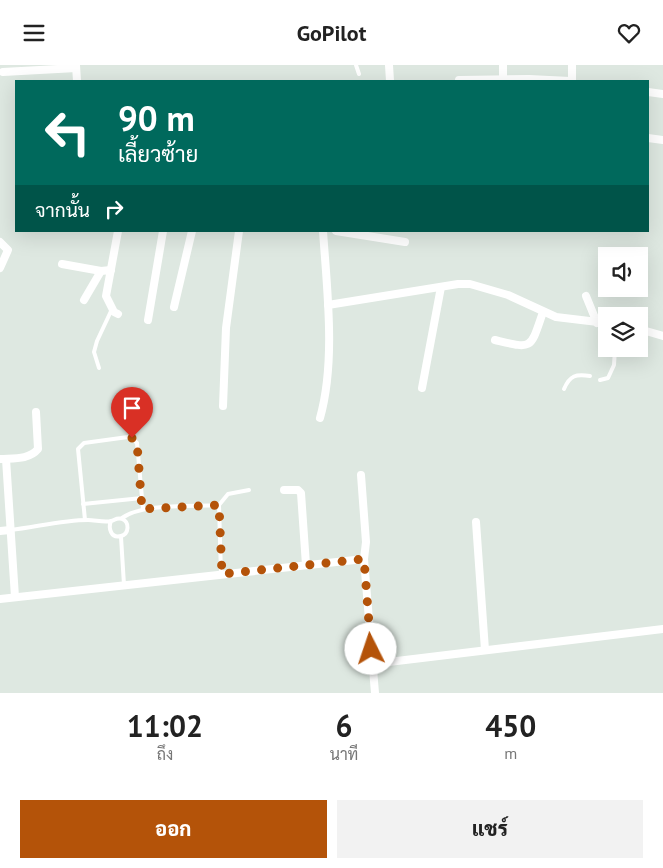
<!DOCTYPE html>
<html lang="th">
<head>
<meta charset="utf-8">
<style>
  body { margin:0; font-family:"PT Sans",Sarabun,sans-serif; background:#f2f2f2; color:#222; height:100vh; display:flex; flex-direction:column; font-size:19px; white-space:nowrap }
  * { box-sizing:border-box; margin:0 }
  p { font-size:16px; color:#767676 }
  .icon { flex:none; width:28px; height:28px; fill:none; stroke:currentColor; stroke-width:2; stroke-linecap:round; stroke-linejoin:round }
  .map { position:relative; height:628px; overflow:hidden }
  .details { display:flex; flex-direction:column; background:#fff; flex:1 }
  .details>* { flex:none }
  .hud { position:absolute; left:15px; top:15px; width:634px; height:152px; border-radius:0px; box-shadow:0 5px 20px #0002; background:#00695c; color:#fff; overflow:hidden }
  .buttons { position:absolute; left:598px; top:182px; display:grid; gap:10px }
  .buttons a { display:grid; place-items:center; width:50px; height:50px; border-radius:0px; background:#fff; box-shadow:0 5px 20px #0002; font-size:25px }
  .pin { position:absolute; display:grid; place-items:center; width:42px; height:42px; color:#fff; margin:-51px -21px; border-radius:50% 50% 50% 0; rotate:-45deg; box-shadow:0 0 5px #0007 }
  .pin .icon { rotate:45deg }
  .me { position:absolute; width:55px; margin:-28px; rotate:356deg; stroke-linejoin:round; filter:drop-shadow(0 0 4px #0008) }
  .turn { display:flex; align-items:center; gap:18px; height:105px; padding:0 20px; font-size:22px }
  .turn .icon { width:65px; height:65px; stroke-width:2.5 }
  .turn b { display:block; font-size:35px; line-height:42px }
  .then { display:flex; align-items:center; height:48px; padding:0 20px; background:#0003; gap:10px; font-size:19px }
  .eta { display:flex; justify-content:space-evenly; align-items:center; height:85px; text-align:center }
  .eta b { font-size:30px; font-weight:800; line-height:35px }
  .button { display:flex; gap:10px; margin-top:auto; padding:10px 20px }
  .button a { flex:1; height:58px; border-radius:0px; background:#b45309; color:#fff; font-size:20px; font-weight:800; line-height:58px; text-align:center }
  .button a+a { background:#f2f2f2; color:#222 }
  header { display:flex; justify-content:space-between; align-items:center; height:65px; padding:0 20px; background:#fff; font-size:22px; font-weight:800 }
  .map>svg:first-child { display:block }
</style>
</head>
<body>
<header><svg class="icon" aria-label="menu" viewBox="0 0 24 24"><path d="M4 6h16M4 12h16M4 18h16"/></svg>GoPilot<svg class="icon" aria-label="heart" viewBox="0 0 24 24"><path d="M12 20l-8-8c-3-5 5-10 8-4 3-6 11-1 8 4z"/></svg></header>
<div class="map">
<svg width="663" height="628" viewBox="0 0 663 628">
  <rect width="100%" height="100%" fill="#dee8e1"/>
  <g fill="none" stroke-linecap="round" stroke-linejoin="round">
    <g stroke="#fff" stroke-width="4">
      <path d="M356,0L359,9"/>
      <path d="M99,303L94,287L97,276L112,244"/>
      <path d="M600,315L608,313L614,300L615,284"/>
      <path d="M564,324C570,310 576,309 590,311"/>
      <path d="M83,439L142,433"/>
      <path d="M219,440L228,429L249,425"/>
      <path d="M122,453C143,438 192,442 219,440L221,509"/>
      <path d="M85,455L78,384L84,378L128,372L132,373L137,378L143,444"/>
      <path d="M11,465C36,462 63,455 88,455C95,455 105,458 111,456C115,455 117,452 122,454C130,457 129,469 121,471C111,474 108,463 111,456"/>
      <path d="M121,472L124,520"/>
    </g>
    <g stroke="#fff" stroke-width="8">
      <path d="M76,0L77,16"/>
      <path d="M389,0L390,16"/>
      <path d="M3,7L76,3"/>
      <path d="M459,15L529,14L570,16"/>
      <path d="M503,16V0"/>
      <path d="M572,16V0"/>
      <path d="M648,27L663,29"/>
      <path d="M648,73L663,75"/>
      <path d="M336,166L405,177"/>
      <path d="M0,177L8,185L0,203"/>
      <path d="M62,199L101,206"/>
      <path d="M586,231L597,258"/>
      <path d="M84,235L101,206L111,205"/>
      <path d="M328,240L458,219H470L508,230L556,252L606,258"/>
      <path d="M174,242L192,166"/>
      <path d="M118,249L114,247L106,231L118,166"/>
      <path d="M148,255L163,166"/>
      <path d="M639,264L663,271"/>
      <path d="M495,275C533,284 530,285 543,247"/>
      <path d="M422,323L441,222"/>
      <path d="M223,341L226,263L239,166"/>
      <path d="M320,353C336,296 327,225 323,166"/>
      <path d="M0,394C13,393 29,395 38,384L36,347"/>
      <path d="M6,394L15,532"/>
      <path d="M361,410L366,477L364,494"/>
      <path d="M284,425H298L301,428L306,500"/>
      <path d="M476,457L485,585"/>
      <path d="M0,466L10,465"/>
      <path d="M0,534L364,494L375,628"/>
      <path d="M372,599L663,564"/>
    </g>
  </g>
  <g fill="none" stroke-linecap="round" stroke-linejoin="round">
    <path stroke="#b45309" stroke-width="9" stroke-dasharray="0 16.2" d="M132,373L137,378L142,444L219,440L222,509L364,494L371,584"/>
  </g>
</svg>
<div class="buttons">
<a><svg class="icon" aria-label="sound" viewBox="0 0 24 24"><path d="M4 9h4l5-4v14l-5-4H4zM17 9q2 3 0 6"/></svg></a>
<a><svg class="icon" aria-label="layers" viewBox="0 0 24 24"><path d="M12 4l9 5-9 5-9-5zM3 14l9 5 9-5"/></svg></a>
</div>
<div class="pin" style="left:132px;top:373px;background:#d93025"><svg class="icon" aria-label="arrive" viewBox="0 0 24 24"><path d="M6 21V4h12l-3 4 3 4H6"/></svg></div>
<svg class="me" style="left:371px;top:584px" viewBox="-20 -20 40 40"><circle r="19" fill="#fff"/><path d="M0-13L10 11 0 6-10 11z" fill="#b45309"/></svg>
<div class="hud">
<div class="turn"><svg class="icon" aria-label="left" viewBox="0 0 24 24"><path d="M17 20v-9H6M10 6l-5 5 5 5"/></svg><div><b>90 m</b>เลี้ยวซ้าย</div></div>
<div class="then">จากนั้น<svg class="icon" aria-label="right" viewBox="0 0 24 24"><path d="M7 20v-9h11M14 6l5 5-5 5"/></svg></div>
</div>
</div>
<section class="details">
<div class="eta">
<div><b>11:02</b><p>ถึง</p></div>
<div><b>6</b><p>นาที</p></div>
<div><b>450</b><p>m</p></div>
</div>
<div class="button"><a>ออก</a><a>แชร์</a></div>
</section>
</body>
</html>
